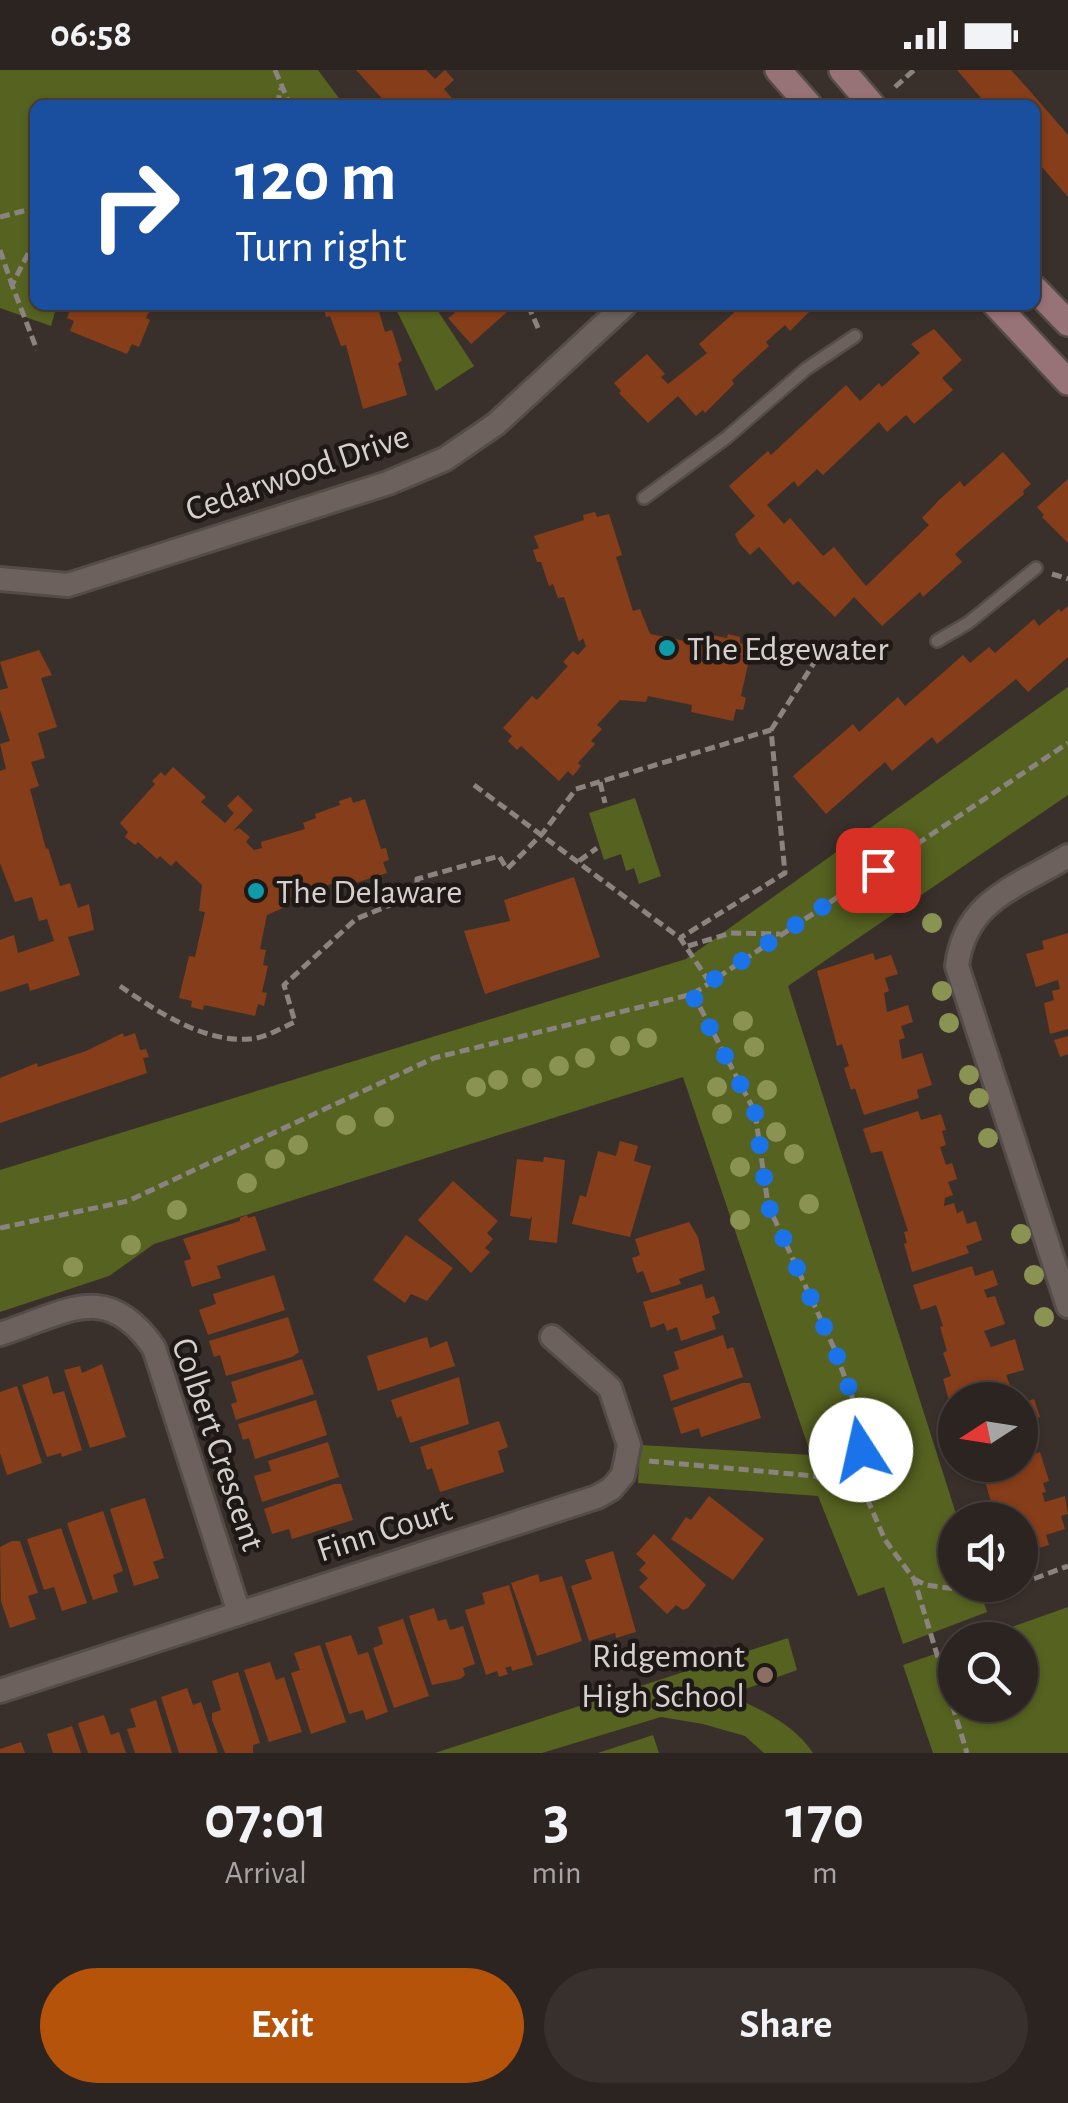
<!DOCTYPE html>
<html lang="en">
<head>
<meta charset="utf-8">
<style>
  body { margin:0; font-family:"Alegreya Sans",sans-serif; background:#38302d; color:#f1f3f6; height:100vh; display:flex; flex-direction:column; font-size:38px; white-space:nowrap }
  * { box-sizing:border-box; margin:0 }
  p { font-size:32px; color:#a6a4a5 }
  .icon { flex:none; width:55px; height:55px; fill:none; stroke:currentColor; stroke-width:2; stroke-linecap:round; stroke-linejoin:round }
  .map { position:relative; height:1683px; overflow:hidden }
  .side { display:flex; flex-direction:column; background:#2c2420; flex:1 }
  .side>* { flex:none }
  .guide { position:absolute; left:30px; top:30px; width:1010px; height:210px; border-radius:15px; box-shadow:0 2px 8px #0004,0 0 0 2px #48413e; background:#1a4fa0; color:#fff; overflow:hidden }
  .needle { width:65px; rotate:258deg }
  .controls { position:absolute; left:938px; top:1312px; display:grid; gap:20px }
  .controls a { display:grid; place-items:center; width:100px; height:100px; border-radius:50%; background:#2c2420; box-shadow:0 2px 8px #0004,0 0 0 2px #48413e; font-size:50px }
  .pin { position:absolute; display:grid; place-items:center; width:85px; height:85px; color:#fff; margin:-42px; border-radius:20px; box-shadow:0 5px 15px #0006 }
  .me { position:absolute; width:110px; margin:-55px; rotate:350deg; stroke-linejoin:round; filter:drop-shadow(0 0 8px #0008) }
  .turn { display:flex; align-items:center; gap:35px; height:210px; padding:0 40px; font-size:45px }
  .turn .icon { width:130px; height:130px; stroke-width:2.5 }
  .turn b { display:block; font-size:70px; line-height:85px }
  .eta { display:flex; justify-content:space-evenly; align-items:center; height:170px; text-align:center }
  .eta b { font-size:60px; font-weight:700; line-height:70px }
  .action { display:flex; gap:20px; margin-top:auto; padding:20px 40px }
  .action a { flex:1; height:115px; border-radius:60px; background:#b45309; color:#fff; font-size:40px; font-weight:700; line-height:115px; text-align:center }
  .action a+a { background:#38302d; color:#f1f3f6 }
  .status { display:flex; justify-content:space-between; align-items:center; height:70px; padding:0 50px; background:#2c2420; direction:ltr }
  .status svg { height:28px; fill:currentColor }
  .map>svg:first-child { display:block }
</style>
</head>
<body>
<div class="status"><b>06:58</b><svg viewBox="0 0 49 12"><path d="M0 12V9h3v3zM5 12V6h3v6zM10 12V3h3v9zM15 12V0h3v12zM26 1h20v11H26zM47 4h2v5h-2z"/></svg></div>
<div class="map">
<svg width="1068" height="1683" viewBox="0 0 1068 1683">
  <rect width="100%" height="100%" fill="#3a302b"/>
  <g fill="#566220">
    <path d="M0,0H318L344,35H35V235H57L51,256L0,238Z"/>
    <path d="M394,235H434L474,296L436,321Z"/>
    <path d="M1068,617V725L788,916L958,1450H955V1515H978L987,1542L903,1574L884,1517L858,1526L818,1426L638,1413L640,1375L811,1385L683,1007L154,1174L109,1206L0,1242V1100L686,889Z"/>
    <path d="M635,728L661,806L639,814L634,798L626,801L621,784L604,790L589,743Z"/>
    <path d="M1068,1537V1683H933L903,1595L955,1577V1635H1020V1570H975Z"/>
    <path d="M788,1568L797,1600L729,1625C761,1640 793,1653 813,1683H764L745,1666L703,1654L661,1647L542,1683H435Z"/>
    <path d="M653,1665L659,1683H598Z"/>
  </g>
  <g fill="#863d19">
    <path d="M356,0H426L435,9L445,0L454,10L444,19L458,35H388Z"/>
    <path d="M957,0H1011L1030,21L1068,65V127L1035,89V35H987Z"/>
    <path d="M72,235H156L154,241L150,240L146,248L150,250L139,277L132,274L127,284L70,261L74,251L67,248Z"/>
    <path d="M323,235H377L385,262L392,260L402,291L398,293L407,325L363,339L346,275L341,276L330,246L326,247Z"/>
    <path d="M447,235H500L507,242L471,274L448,248L455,243Z"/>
    <path d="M732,235H816L790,261L785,255L766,272L769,276L732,310L734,314L705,343L703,340L696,346L678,326L648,353L619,323L621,321L614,313L647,284L665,304L661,307L668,314L707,283L699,274L737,240Z"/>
    <path d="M934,259L962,290L942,308L953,320L914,354L906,345L887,362L879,352L823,405L817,399L798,417L794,411L767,435L784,454L790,448L823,486L834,477L866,516L929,455L922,448L939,430L960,411L964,417L1003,382L1031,414L1023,421L1024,424L955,484L962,492L923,527L920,522L882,556L854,527L835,547L798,511L793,515L759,477L750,485L739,473L735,464L755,446L729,416L768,381L771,385L846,315L860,331L879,313L882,317L920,283L911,274Z"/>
    <path d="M1068,409V473L1042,447L1044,445L1037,437Z"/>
    <path d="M595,442L597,447L609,444L622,485L616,487L633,541L640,539L650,564L685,571L686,565L701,568L702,563L727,568L728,564L740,567V573L752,576L741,626L746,628L743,640L736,639L733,651L691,642L692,635L648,626L646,632L620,630L597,655L602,659L591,671L595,674L578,693L581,696L573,706L568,701L559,711L521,676L517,680L508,671L512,666L503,658L532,626L537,630L568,596L563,592L573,581L578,585L586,576L583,568L579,572L564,527L558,528L553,514L549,516L541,492H537L533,480L539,478L534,466L584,450L583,445Z"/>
    <path d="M1068,536V587L1028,622L1016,609L937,674L932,667L892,701L885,692L826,744L793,706L853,654L859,662L898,627L905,636L963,585L970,593L989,577L995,583L1034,549L1039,556L1059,539L1061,542Z"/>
    <path d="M39,580L52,605L41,608L57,657L38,663L45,688L31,692L39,716L30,719L46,779L48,778L60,816L70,813L78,838L89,834L94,860L68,867L80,905L30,921L28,913L0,922V870L14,865L18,883L54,871L47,849L39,851L32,827L15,832L0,793V701L6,699L0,674L10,671L0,640V620L8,618L0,592Z"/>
    <path d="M173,697L206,727L201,732L225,753L234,743L227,736L238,725L253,740L233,761L239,758L250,767L246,772L254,780L262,778L261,772L305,759L303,753L316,748L315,744L340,735L339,731L351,727L353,733L365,729L381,779L386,778L389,790L383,792L387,803L346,816L343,810L290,828L292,834L267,845L260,879L266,880L263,895L268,896L262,922L267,923L264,936L258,934L255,946L204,935L203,940L191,937L192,931L179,928L189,886L195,887L205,842L199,841L202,815L176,791L171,796L160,786L157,789L138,772L135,775L125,767L128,762L120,753L155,714L152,711L161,702L165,706Z"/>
    <path d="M574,807L600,887L485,924L464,861L510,851L504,830Z"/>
    <path d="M1068,863V959L1050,964L1044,933L1054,930L1052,921L1060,919L1058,910L1036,917L1026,884L1044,879L1042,871Z"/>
    <path d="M873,883L875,890L891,885L898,904L885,908L889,921L884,923L887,942L908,935L913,952L901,956L905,968L899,970L902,989L922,983L932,1015L917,1020L919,1028L864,1045L855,1018L851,1020L844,998L849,996L842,974L837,976L817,901Z"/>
    <path d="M123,963L124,967L135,963L140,980L146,979L149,987L143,988L147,1003L0,1053V1008L37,993L38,997L86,981Z"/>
    <path d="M1068,966V984L1060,987L1054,970Z"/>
    <path d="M918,1041L921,1050L941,1044L946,1060L942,1061L946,1075L940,1077L946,1095L952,1093L957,1109L948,1112L953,1125L945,1128L944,1136L954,1133L957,1143L963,1141L967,1154L976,1151L982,1170L966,1176L969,1183L912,1202L904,1174L907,1173L904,1162L908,1161L882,1081L871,1083L863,1059Z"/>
    <path d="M620,1071L638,1076L634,1091L651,1096L630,1167L572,1154L580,1125L586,1127L598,1081L616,1086Z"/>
    <path d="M544,1087L565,1090L557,1173L529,1170L532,1146L530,1149L510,1146L517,1089L543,1092Z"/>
    <path d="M453,1111L498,1151L487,1163L493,1169L485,1178L490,1182L471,1203L418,1150Z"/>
    <path d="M247,1145L248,1148L255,1146L266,1180L217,1196L221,1208L192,1217L184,1191L191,1189L183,1169L240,1151V1148Z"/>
    <path d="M689,1152L698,1167L705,1200L679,1209L681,1214L651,1223L643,1201L637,1203L632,1188L640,1185L635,1169Z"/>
    <path d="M406,1165L453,1198L427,1231L411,1224L405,1233L373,1210Z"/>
    <path d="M972,1196L975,1206L993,1200L998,1215L984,1220L987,1228L995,1226L1005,1254L984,1261L991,1277L1015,1269L1024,1300L1006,1305L1010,1315L950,1334L943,1309L951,1306L943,1283L947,1281L940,1257L943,1256L936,1235L921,1240L913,1215Z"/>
    <path d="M274,1205L285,1240L208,1265L199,1240L216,1234L213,1224Z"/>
    <path d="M702,1214L706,1229L714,1226L720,1243L712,1246L716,1259L681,1271L677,1257L667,1261L664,1253L651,1258L643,1232Z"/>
    <path d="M288,1247L299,1282L292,1287L226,1306L220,1285L214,1287L209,1271Z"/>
    <path d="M723,1265L727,1279L733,1277L743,1307L671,1331L663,1305L679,1299L674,1282Z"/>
    <path d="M427,1267L430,1278L447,1271L455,1296L378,1321L367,1286Z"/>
    <path d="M302,1289L314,1324L236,1350L231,1334L237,1332L231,1312Z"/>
    <path d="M102,1294L126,1367L90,1378L64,1300L80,1296L82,1303Z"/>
    <path d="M48,1306L53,1324L64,1321L82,1380L62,1387L61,1383L47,1387L22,1315Z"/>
    <path d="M459,1307L469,1354L410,1373L401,1346L397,1348L391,1330Z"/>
    <path d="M742,1313H750L761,1348L701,1367L699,1358L681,1364L673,1338Z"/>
    <path d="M17,1316L42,1393L7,1405L0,1383V1322Z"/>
    <path d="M1034,1329L1040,1347L1034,1349L1039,1362L1031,1365L1034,1375L1031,1376L1033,1384L1040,1382L1049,1411L1043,1413L1046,1422L1042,1423L1045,1432L1065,1426L1068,1444L1061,1446L1065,1459L1046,1465L1049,1475L1020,1484V1450H990L987,1440L993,1438L980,1395H1020V1334Z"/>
    <path d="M316,1330L327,1365L255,1389L249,1368L243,1370L238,1354Z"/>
    <path d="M499,1351L508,1377L498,1381L504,1402L440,1422L432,1398L427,1400L420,1377Z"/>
    <path d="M328,1372L339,1407L262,1432L254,1406L271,1401L268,1391Z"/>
    <path d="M334,1414H341L353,1450L292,1469L289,1459L272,1464L264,1439Z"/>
    <path d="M709,1426L764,1469L733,1510L671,1469L686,1447L691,1450Z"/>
    <path d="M145,1428L164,1488L153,1492L159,1508L134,1516L110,1439Z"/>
    <path d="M103,1441L123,1501L113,1505L118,1522L93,1530L67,1453Z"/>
    <path d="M61,1458L87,1533L62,1541L54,1517L44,1520L27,1469Z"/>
    <path d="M654,1464L706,1515L688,1538L683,1540L676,1535L667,1544L639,1517L648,1508L639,1500L646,1493L636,1484Z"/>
    <path d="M12,1471H20L38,1523L28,1526L36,1549L10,1558L1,1531L0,1477Z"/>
    <path d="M613,1481L636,1562L616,1568L615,1563L589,1571L571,1516L592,1509L585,1490Z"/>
    <path d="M538,1504L540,1512L562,1506L582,1571L537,1586L511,1513Z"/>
    <path d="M509,1515L533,1595L512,1601L511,1596L505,1598L508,1604L499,1607L497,1601L486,1605L465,1540L485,1534L482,1523Z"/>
    <path d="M434,1538L438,1551L446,1549L450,1560L463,1556L475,1594L463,1598L465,1605L460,1609L432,1615L409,1546Z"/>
    <path d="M403,1549L429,1626L394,1638L373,1578L383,1574L378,1557Z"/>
    <path d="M351,1565L358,1585L368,1582L388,1642L366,1650L363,1640L349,1644L325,1573Z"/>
    <path d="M320,1575L346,1652L311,1664L291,1603L300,1600L294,1583Z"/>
    <path d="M270,1592L276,1610L284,1607L302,1662L269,1672L244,1600Z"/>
    <path d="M238,1602L260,1673L253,1675V1683H225L212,1650V1643L221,1640L212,1611Z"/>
    <path d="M187,1618L193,1635L201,1632L218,1683H179L161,1627Z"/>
    <path d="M156,1630L172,1683H135L127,1659L136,1657L130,1639Z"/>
    <path d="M104,1645L111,1665L119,1662L126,1683H88L78,1653Z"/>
    <path d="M72,1656L81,1683H53L47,1664Z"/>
    <path d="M21,1672L25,1683H0V1679Z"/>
  </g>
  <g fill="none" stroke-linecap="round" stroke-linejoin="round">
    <g stroke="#544c48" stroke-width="16">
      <g id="lane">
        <path d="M644,428L726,368L806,299L855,266"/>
        <path d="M937,571L968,553L1036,498"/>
      </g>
    </g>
    <g stroke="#544c48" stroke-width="28">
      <g id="street">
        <path d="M0,509L68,515L388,413L445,389L496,354L625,235"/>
        <path d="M1068,786C1017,817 965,830 957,896L1068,1236"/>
        <path d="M0,1264C66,1243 106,1209 154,1278L239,1543"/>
        <path d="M0,1621L597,1427L611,1419L623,1405L629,1375L610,1318L552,1267"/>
      </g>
    </g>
    <g stroke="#544c48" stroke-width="30">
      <g id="secondary">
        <path d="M778,0L809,35"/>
        <path d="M842,0L872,35"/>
        <path d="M1035,219L1068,253"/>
        <path d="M996,235L1068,312"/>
      </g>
    </g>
    <g stroke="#8b837f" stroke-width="5" stroke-dasharray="10 5" stroke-linecap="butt">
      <path d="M275,0L290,35"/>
      <path d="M895,17L914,0"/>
      <path d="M277,35L281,18"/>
      <path d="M0,147L35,138"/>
      <path d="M35,170L12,215L37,280"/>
      <path d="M0,180L12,215"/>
      <path d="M528,235L539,260"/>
      <path d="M1052,504L1068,509"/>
      <path d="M771,660L814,593"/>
      <path d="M600,712L605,733"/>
      <path d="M474,715L680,868L710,913"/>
      <path d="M579,791L597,778"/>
      <path d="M688,876L731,863L780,864"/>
      <path d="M120,916C156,941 204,973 250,969C265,968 281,958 295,952L284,915L356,849L417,824V809L499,786L507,799L542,764L576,719L771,660L785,803L680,868"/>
      <path d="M693,924L755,1042L768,1135L834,1278L852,1327L869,1433L885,1470L914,1509L967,1683"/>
      <path d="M0,1158L128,1131L434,988L693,924L1068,673"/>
      <path d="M649,1391L815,1406L869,1433"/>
      <path d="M815,1406L860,1381"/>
      <path d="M914,1509L926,1515L993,1524L1018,1515"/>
      <path d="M1020,1514L1068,1496"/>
    </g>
    <use href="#lane" stroke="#6c615c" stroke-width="11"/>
    <use href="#street" stroke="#6c615c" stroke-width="22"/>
    <use href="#secondary" stroke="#977277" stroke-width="25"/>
  </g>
  <g fill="#8b9352">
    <circle cx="932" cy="853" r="10"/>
    <circle cx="942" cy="921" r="10"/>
    <circle cx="743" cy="951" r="10"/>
    <circle cx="949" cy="953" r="10"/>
    <circle cx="647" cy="968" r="10"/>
    <circle cx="620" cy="976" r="10"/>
    <circle cx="754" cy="977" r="10"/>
    <circle cx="585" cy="988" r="10"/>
    <circle cx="559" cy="996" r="10"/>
    <circle cx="969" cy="1005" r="10"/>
    <circle cx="532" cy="1008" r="10"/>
    <circle cx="498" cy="1010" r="10"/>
    <circle cx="476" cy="1017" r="10"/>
    <circle cx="717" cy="1017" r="10"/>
    <circle cx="767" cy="1020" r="10"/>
    <circle cx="979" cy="1028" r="10"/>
    <circle cx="722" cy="1044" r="10"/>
    <circle cx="384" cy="1047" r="10"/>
    <circle cx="346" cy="1055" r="10"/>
    <circle cx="776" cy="1062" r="10"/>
    <circle cx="988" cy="1068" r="10"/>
    <circle cx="298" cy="1075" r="10"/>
    <circle cx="794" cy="1084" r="10"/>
    <circle cx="275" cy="1089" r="10"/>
    <circle cx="740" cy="1097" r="10"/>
    <circle cx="247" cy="1113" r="10"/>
    <circle cx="809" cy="1134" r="10"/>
    <circle cx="177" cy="1140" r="10"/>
    <circle cx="740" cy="1150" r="10"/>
    <circle cx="1021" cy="1164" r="10"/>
    <circle cx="131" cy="1175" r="10"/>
    <circle cx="73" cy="1197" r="10"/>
    <circle cx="1034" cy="1205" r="10"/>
    <circle cx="1044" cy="1247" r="10"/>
  </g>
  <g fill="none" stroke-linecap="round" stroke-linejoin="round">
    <path stroke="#1a73e8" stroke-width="18" stroke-dasharray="0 32.4" d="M861,1380L852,1326L834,1278L768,1135L755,1042L692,924L878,800"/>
  </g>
  <g fill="#0f9aa8" stroke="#1e1917" stroke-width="4">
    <circle cx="667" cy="578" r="10"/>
    <circle cx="256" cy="821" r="10"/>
  </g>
  <circle fill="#8d6e63" stroke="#1e1917" stroke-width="4" cx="765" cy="1605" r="10"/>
  <g text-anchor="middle" stroke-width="9" stroke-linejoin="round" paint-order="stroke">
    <g font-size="35" fill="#d6d0cd" stroke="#1e1917">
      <text transform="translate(297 402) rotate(-19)" y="12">Cedarwood Drive</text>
      <text transform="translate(219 1374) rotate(71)" y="12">Colbert Crescent</text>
      <text transform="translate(384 1459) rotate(-18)" y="12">Finn Court</text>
    </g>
    <g font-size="35" fill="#d6d0cd" stroke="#1e1917" text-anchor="start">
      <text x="687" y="590">The Edgewater</text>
      <text x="276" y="833">The Delaware</text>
      <text x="745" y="1597" text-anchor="end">Ridgemont<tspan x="745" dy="40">High School</tspan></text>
    </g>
  </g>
</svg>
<div class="controls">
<a><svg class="needle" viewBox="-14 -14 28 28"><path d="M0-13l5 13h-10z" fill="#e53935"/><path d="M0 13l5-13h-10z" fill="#a6a4a5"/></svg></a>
<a><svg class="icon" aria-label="sound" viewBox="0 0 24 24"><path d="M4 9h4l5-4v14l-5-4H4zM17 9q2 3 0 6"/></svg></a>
<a><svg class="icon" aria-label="search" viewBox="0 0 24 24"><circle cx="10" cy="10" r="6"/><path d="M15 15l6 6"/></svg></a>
</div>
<div class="pin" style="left:878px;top:800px;background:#d93025"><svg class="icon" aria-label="arrive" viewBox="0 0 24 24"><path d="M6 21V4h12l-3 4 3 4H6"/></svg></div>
<svg class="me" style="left:861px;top:1380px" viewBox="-20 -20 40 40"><circle r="19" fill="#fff"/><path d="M0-13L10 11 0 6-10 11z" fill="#1a73e8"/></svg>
<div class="guide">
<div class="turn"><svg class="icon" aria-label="right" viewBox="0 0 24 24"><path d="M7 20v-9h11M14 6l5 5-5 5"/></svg><div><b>120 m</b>Turn right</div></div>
</div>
</div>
<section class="side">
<div class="eta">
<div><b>07:01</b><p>Arrival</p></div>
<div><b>3</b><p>min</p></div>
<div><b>170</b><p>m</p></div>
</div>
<div class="action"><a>Exit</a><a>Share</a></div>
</section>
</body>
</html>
